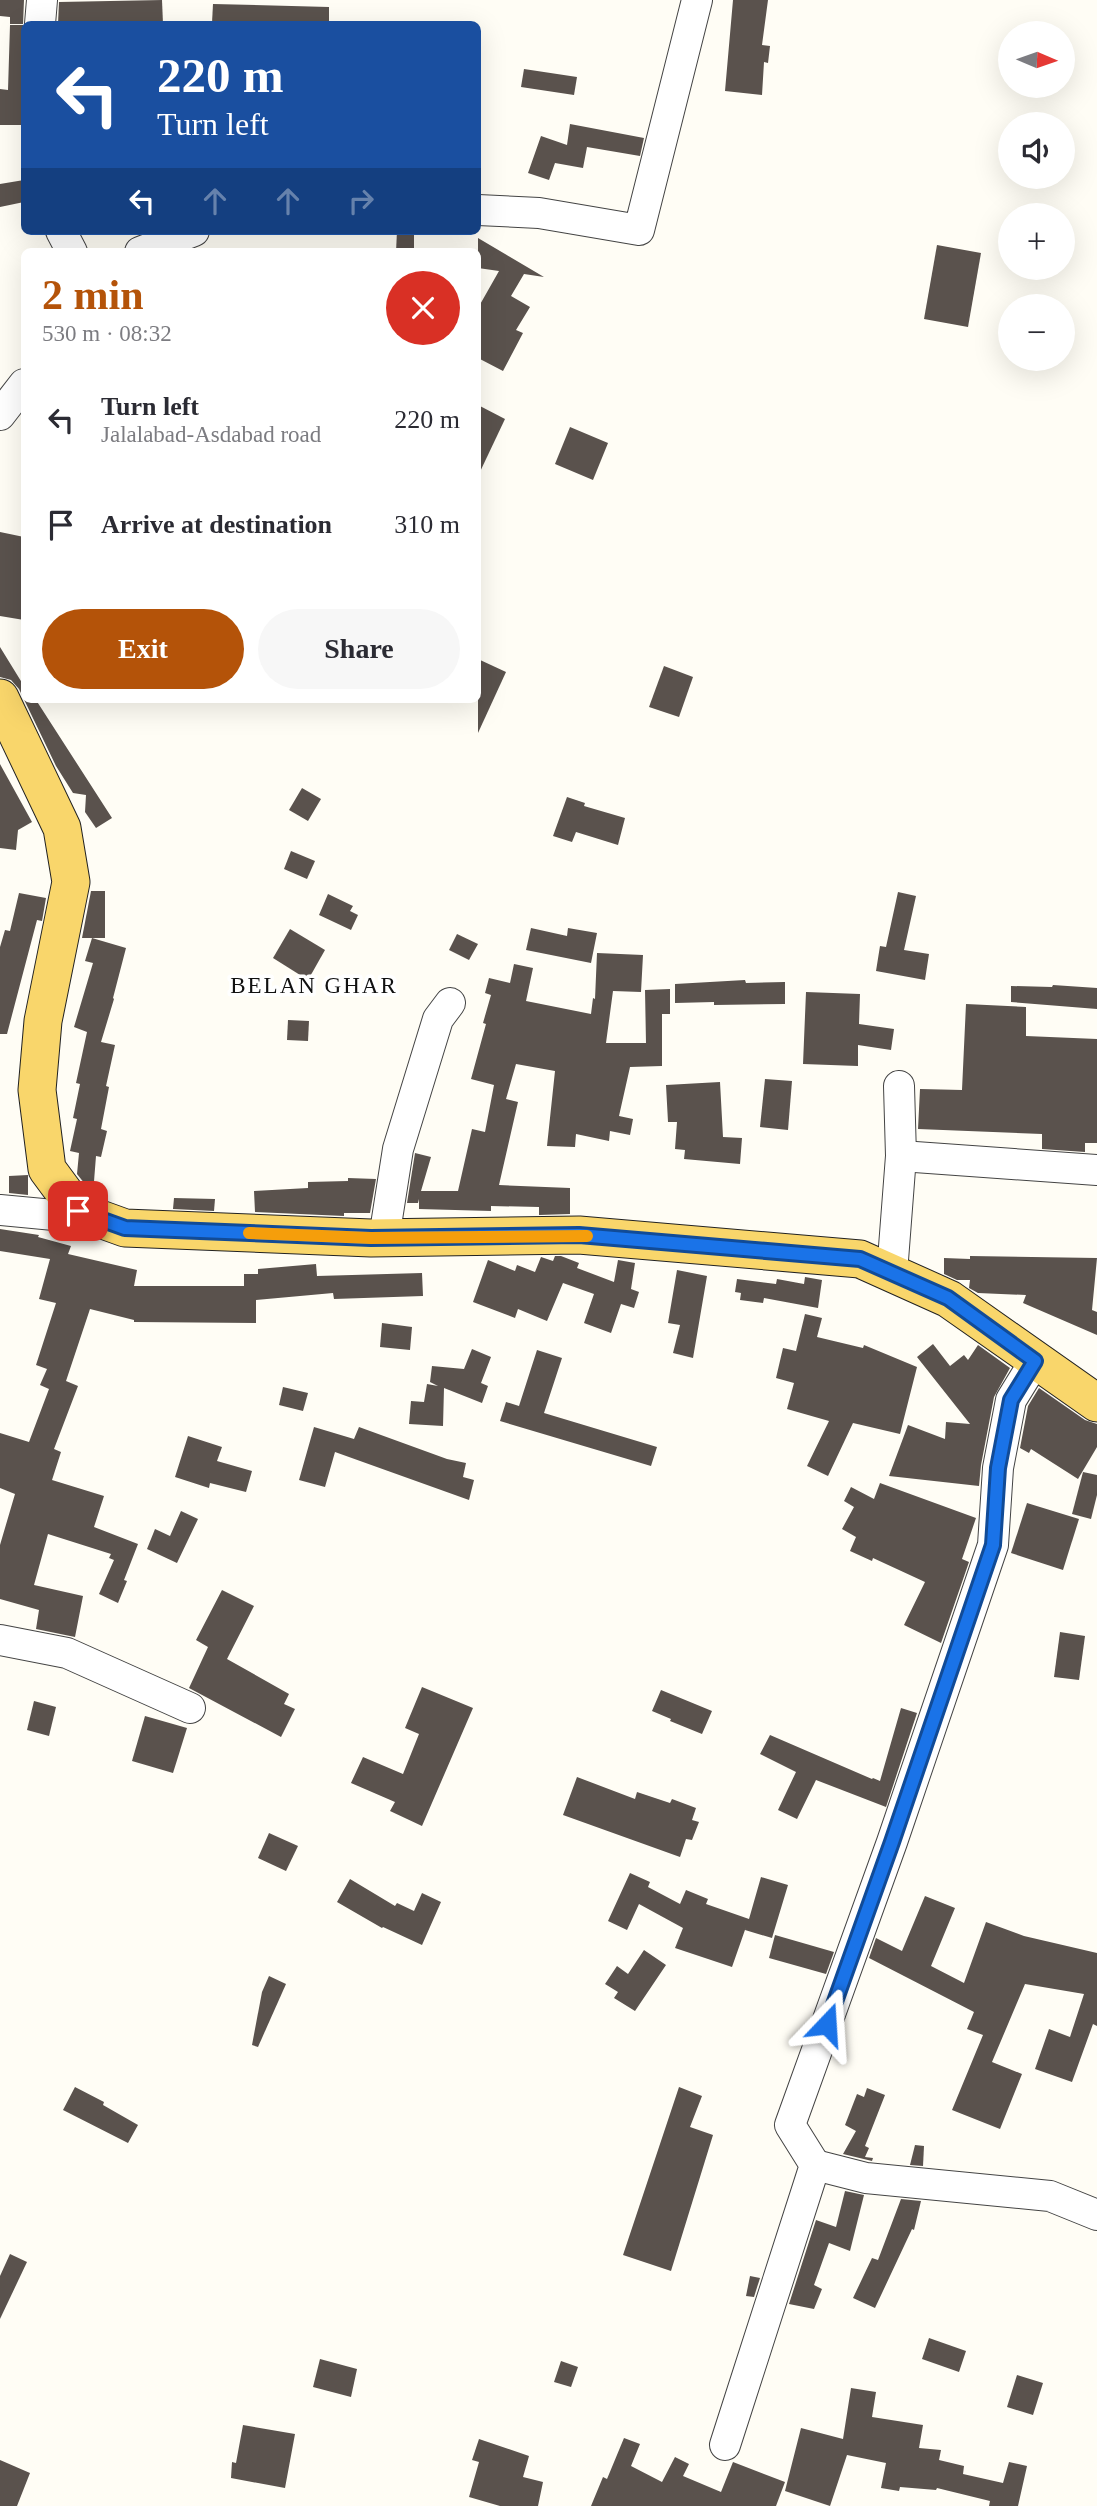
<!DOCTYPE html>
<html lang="en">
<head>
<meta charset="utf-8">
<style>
  body { margin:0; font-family:Georgia,serif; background:#f7f7f7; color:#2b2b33; height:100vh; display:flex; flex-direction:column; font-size:26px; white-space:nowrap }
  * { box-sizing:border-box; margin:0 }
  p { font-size:23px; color:#7c7c81 }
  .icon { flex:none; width:38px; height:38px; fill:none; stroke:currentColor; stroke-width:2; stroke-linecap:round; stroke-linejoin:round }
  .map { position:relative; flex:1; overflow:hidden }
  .sheet { position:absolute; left:21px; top:248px; width:460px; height:455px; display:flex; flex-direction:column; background:#fff; border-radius:10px; box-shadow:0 7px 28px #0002 }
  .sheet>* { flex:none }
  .hud { position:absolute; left:21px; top:21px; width:460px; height:214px; border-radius:10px; box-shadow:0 7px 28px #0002; background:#1a4fa0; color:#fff; overflow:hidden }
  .needle { width:46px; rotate:92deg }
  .controls { position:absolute; left:998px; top:21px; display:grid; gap:14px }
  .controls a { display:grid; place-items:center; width:77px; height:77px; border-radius:50%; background:#fff; box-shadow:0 7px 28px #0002; font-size:35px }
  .pin { position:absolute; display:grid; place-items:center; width:60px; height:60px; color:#fff; margin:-30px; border-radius:14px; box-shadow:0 4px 10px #0006 }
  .me { position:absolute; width:77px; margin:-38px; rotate:20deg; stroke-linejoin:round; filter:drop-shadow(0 0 5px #0008) }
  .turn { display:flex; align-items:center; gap:24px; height:147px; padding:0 21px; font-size:32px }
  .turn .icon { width:91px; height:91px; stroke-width:2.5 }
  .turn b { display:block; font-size:49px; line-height:60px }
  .lanes { display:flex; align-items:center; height:66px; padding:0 21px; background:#0003; justify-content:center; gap:35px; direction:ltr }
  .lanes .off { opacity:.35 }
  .round { display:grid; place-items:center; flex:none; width:74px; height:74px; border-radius:37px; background:#f7f7f7 }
  .overview { display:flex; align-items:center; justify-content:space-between; height:119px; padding:0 21px }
  h1 { font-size:42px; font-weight:800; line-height:52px; color:#b45309 }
  .button { display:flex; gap:14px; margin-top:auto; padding:14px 21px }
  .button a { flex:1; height:80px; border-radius:42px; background:#b45309; color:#fff; font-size:28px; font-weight:800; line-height:80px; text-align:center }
  .button a+a { background:#f7f7f7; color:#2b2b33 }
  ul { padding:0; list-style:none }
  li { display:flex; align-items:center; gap:21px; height:105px; padding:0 21px }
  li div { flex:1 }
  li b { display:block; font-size:26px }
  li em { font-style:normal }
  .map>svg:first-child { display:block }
</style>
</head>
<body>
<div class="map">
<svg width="1097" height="2506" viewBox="0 0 1097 2506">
  <rect width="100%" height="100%" fill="#fffdf5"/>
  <g fill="#5a524d">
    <path d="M0,0H24L23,24H10V17L0,16Z"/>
    <path d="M162,0L163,24H58L59,2Z"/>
    <path d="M733,0H768L762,45L770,46L768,63L764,62L762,95L725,91Z"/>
    <path d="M213,4L329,7V24L212,23Z"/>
    <path d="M10,25H23L24,32V125H0V89L8,90Z"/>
    <path d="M524,69L577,77L574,95L521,87Z"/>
    <path d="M570,124L644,138L640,156L587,147L583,168L555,163L549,180L528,173L541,136L567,145Z"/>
    <path d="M24,180V202L0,207V184Z"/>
    <path d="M397,231H414V252H396Z"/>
    <path d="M478,238L544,277L524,274L511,296L530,307L516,330L523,333L503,371L478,358V308L499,271L478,268Z"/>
    <path d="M937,245L981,253L968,327L924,319Z"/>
    <path d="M478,405L505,419L478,476Z"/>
    <path d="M570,427L608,443L593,480L555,464Z"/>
    <path d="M0,532L24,537V620L0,616Z"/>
    <path d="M0,647L24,686V700H36L112,818L96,828L85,812L86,795L73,793L56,766L19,689L11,680L0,677Z"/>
    <path d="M478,659L506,672L478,733Z"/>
    <path d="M664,666L693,677L679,717L649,707Z"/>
    <path d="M0,764L32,822L18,830L16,850L0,848Z"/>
    <path d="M302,788L321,799L308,821L289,810Z"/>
    <path d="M567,797L585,803L584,806L625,818L618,845L576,832L572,842L553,836Z"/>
    <path d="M291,851L315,861L307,879L284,869Z"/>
    <path d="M91,891H105V938H82Z"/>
    <path d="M898,892L916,896L904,950L929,954L925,980L876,971L880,946L886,947Z"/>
    <path d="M19,893L46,898L42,921L37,920L7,1034H0V947L5,930L10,931Z"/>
    <path d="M328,894L353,906L350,911L358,915L351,930L319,915Z"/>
    <path d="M531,928L567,936L568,928L597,933L591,963L526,950Z"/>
    <path d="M290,929L325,950L308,980L273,958Z"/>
    <path d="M457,934L478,944L469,960L449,950Z"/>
    <path d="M92,938L126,948L113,998L114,999L101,1042L115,1045L106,1086L109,1087L101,1129L107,1131L101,1157L96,1156L93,1194L77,1174L79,1153L70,1151L77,1119L73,1118L80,1084L76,1083L87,1032L74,1027L93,963L85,961Z"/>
    <path d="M597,953L643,955L641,992L613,991L606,1043H646L645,990L670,989V1014H662V1066L630,1067L619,1116L633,1119L630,1135L610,1131L609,1141L576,1134L575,1147L547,1146L555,1071L516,1064L506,1099L518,1102L499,1185L570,1188V1214L539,1215V1207L491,1206V1211L419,1209V1199L418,1203H407L415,1153L431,1157L421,1191H458L472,1129L485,1132L494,1085L471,1079L486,1024L483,1023L491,995L485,993L489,978L510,983L514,964L533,968L526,1001L591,1014L593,998L595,999Z"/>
    <path d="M745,980L746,983L785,982V1004L714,1005V1002L675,1003V984Z"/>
    <path d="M1053,985L1097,988V1009L1011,1002V986L1052,987Z"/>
    <path d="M806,992L860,994L859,1024L894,1029L891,1050L858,1045V1066L803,1064Z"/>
    <path d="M966,1004L1026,1007V1036L1097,1039V1143H1085V1152L1042,1149V1134L918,1129L920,1089L962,1090Z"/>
    <path d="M288,1020L309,1021L308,1041L287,1040Z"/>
    <path d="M765,1079L792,1081L788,1130L760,1127Z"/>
    <path d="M720,1082L723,1137L742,1138L740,1164L684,1159L685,1150L675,1149L677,1122H668L666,1085Z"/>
    <path d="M9,1176L28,1175V1195L9,1193Z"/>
    <path d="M348,1178L376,1179L370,1213H344V1216L255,1212L254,1191L308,1188V1182L348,1181Z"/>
    <path d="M174,1198L215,1199L214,1211L173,1209Z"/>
    <path d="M0,1229L39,1235L38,1237L71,1246L68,1254L137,1270L134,1286H244V1274H258V1269L316,1264L317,1276L422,1273L423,1296L334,1299L333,1293L256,1300V1323L134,1322V1320L90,1309L66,1381L78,1386L54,1449L61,1452L52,1480L104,1496L94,1527L138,1544L124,1580L127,1581L118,1603L99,1594L114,1560L109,1558L111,1554L48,1534L34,1585L83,1596L75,1637L36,1629L39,1610L0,1599V1545L15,1494L0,1488V1433L29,1442L49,1389L40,1385L47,1369L36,1365L56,1303L39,1299L50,1259L0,1251Z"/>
    <path d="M555,1256H561L579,1263L577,1268L614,1282L618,1260L635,1263L631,1289L639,1292L634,1308L621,1304L611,1333L584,1323L594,1294L563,1283L547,1321L518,1309L515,1318L473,1302L488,1260L515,1271L517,1265L535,1272L541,1257L553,1261Z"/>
    <path d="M970,1256L1097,1258L1092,1310L1097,1312V1335L1023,1303L1026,1295L978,1293L969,1288L970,1280H957L944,1274V1258L970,1259Z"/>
    <path d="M677,1270L707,1276L693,1358L673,1353L680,1325L668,1323Z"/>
    <path d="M805,1277L822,1280L818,1308L764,1298L763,1303L740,1300L741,1293L735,1292L737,1279L776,1284L777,1279L804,1284Z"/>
    <path d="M805,1314L822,1318L817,1337L863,1348L864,1345L917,1367L900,1434L853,1423L828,1476L807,1466L829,1421L787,1409L794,1383L776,1378L783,1348L796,1351Z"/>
    <path d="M382,1323L412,1327L410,1350L380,1347Z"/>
    <path d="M933,1344L950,1366L964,1355L968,1360L978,1345L1010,1368L994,1397L981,1465L979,1486L889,1476L908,1425L945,1439L946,1422L970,1424L917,1357Z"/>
    <path d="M472,1349L491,1357L481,1383L488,1386L482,1403L444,1388L443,1426L409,1424L411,1401L424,1402L427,1384L438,1386L430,1382L432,1366L464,1369Z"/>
    <path d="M537,1350L562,1358L544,1413L657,1447L651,1466L500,1421L506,1402L519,1406Z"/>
    <path d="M283,1387L308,1393L303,1411L279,1405Z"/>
    <path d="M1039,1388L1085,1420L1097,1424V1447L1078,1479L1031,1449L1029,1453L1020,1448L1028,1406Z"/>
    <path d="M314,1427L354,1439L359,1427L447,1459L466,1463L463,1477L474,1480L469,1500L335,1452L325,1487L299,1480Z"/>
    <path d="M188,1436L222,1447L217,1461L252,1471L246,1492L210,1483L209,1488L175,1477Z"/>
    <path d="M1083,1472L1097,1475V1495L1091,1519L1072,1514Z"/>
    <path d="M880,1483L976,1518L962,1559L969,1562L941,1643L904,1625L925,1582L873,1558L872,1561L850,1551L856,1537L842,1529L854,1507L844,1501L851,1487L874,1499Z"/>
    <path d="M1027,1503L1079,1519L1063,1570L1011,1553Z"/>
    <path d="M181,1511L198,1519L177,1563L147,1549L155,1529L170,1536Z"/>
    <path d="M222,1590L254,1606L227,1659L289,1694L284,1704L295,1709L281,1737L189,1688L208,1647L196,1640Z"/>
    <path d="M1060,1632L1085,1636L1079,1680L1054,1677Z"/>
    <path d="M422,1687L473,1708L422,1826L390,1811L395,1802L351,1783L363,1757L403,1774L419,1734L405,1728Z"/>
    <path d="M661,1690L712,1711L702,1734L670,1721L671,1719L652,1711Z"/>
    <path d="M34,1701L56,1707L49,1736L27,1730Z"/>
    <path d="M901,1708L917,1713L886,1807L816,1780L797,1819L778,1810L796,1772L760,1754L770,1735L872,1779L873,1778L880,1781Z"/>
    <path d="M145,1716L187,1728L173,1773L132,1761Z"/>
    <path d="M577,1777L635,1799L637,1792L670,1803L672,1799L696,1808L692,1820L699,1822L692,1840L686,1839L680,1857L563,1815Z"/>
    <path d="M269,1833L298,1846L286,1871L258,1858Z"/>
    <path d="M630,1873L650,1882L648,1887L680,1904L686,1890L708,1899L706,1904L749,1919L761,1877L788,1885L772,1938L745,1930L746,1927L732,1967L675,1948L683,1928L639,1904L627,1930L608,1921Z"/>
    <path d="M350,1879L395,1906L397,1903L414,1911L422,1893L441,1902L422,1945L383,1927L382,1928L337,1902Z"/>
    <path d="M925,1896L955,1908L931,1966L964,1983L986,1922L1024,1936L1097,1953V2026L1093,2024L1072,2082L1035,2069L1049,2029L1070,2037L1084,1994L1025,1984L992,2062L1022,2074L1000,2129L952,2110L983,2035L967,2029L974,2012L869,1958L876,1938L902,1951Z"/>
    <path d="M775,1935L834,1952L826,1974L769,1958Z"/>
    <path d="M644,1950L666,1965L635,2011L614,1998L618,1992L605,1984L617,1966L628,1974Z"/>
    <path d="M269,1976L286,1984L258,2047L252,2045L262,1992Z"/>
    <path d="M75,2087L104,2102L103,2105L138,2125L128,2143L63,2110Z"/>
    <path d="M679,2087L702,2096L690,2127L713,2135L671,2271L623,2255Z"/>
    <path d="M867,2088L885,2095L865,2146L869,2148L865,2157L873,2158L872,2161L843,2154L856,2131L845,2125L857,2094L864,2097Z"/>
    <path d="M915,2145L924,2146L923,2166L910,2165Z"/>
    <path d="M845,2191L864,2195L850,2251L829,2243L814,2285L822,2289L814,2309L789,2304L816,2220L836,2227Z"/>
    <path d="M901,2199L921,2201L914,2230L912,2229L875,2308L853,2298L872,2258L878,2260Z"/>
    <path d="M10,2254L27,2262L0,2319V2276Z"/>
    <path d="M750,2276L760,2278L754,2297L746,2296Z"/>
    <path d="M929,2338L966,2351L959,2372L922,2359Z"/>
    <path d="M320,2359L357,2369L351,2397L313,2387Z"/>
    <path d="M561,2361L578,2367L571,2387L554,2382Z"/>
    <path d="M1017,2375L1043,2383L1033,2415L1007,2407Z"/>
    <path d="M851,2388L876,2392L872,2417L923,2425L919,2448L941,2450L939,2460L964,2466L963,2474L1003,2483L1009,2462L1027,2466L1018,2506H989L990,2501L937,2488L936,2490L900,2487L899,2491L881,2488L886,2463L847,2455L830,2506L785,2491L801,2428L843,2439Z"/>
    <path d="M243,2425L295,2434L285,2488L231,2478L232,2462L236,2463Z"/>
    <path d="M624,2438L640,2444L631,2466L662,2482L675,2457L689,2464L683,2476L721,2492L733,2462L785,2482L776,2506H591L603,2477L607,2479Z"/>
    <path d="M479,2439L529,2456L523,2477L543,2482L538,2506H500L469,2497L479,2462L472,2460Z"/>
    <path d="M0,2460L30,2473L17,2506H0Z"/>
  </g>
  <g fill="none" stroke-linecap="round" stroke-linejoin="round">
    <g stroke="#444" stroke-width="32">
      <g id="minor">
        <path d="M40,24L42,0"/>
        <path d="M478,210L539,213L639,230L697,0"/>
        <path d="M61,231L72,252"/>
        <path d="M140,252L194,231"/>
        <path d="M0,415L24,384"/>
        <path d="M901,1156L1097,1170"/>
        <path d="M0,1210L96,1219"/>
        <path d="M384,1238L398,1149L438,1019L450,1003"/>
        <path d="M892,1273L901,1156L899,1086"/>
        <path d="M0,1640L67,1653L190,1708"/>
        <path d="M815,2165L866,2178L1050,2196L1097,2215"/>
        <path d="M725,2445L815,2165L790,2125L892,1842L993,1545L998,1468L1011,1400L1035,1361"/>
      </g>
    </g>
    <g stroke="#222" stroke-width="39">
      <path id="major" d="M0,698L62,828L71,882L43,1021L37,1090L47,1169L78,1211L125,1228L371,1238L579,1235L860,1259L949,1299L1097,1403"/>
    </g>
    <use href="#minor" stroke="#fff" stroke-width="30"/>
    <use href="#major" stroke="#f9d66b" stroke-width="37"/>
  </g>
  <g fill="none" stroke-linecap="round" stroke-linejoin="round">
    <g stroke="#114b97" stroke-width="18">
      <path id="route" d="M78,1211L125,1228L371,1238L579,1235L860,1259L948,1298L1035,1361L1011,1400L998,1468L993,1545L892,1842L827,2024"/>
    </g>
    <use href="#route" stroke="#1a73e8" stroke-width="12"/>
    <path stroke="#f59e0b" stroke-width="12" d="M249,1233L371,1238L587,1236"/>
  </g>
  <g text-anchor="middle" stroke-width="7" stroke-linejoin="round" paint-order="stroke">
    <g font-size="23" letter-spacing="2" fill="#111" stroke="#fff">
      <text x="314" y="993">BELAN GHAR</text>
    </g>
  </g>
</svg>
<div class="controls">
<a><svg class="needle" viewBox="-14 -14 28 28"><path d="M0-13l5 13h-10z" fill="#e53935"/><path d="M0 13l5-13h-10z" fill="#7c7c81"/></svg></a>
<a><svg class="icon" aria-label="sound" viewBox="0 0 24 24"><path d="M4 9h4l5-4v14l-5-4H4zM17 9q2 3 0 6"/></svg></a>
<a>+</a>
<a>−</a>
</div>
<div class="pin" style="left:78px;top:1211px;background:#d93025"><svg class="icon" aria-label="arrive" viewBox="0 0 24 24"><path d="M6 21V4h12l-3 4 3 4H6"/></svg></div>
<svg class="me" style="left:827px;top:2024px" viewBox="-20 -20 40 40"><path d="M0-17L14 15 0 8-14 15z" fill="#1a73e8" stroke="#fff" stroke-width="4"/></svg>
<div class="hud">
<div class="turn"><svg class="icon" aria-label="left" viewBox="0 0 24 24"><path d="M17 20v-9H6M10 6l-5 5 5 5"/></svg><div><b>220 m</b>Turn left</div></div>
<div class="lanes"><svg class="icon" aria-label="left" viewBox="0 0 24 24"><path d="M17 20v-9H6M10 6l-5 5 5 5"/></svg><svg class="icon off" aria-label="ahead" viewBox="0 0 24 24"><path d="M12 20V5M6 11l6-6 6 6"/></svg><svg class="icon off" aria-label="ahead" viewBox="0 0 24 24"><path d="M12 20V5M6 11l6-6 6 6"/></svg><svg class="icon off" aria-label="right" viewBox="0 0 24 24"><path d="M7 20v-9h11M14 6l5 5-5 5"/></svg></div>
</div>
<section class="sheet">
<div class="overview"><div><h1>2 min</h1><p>530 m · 08:32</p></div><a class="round" style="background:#d93025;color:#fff"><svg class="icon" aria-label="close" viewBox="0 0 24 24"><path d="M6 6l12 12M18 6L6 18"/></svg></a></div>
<ul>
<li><svg class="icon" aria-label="left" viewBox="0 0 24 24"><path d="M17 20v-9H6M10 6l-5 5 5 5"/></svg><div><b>Turn left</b><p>Jalalabad-Asdabad road</p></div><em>220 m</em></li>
<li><svg class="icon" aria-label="arrive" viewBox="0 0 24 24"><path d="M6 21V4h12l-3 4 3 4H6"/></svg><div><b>Arrive at destination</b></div><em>310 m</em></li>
</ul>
<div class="button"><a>Exit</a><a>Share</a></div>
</section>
</div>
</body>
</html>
